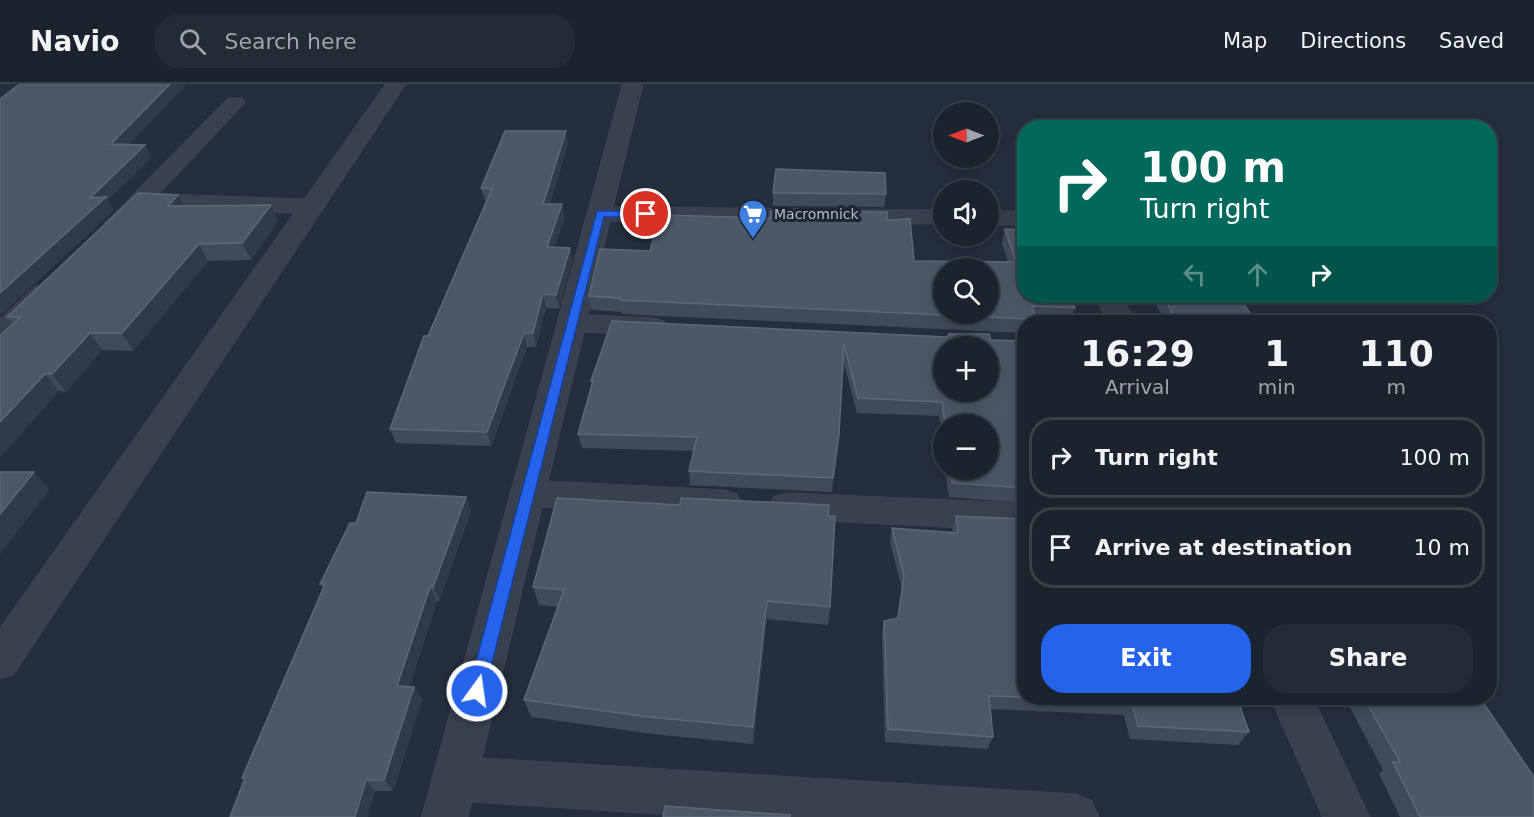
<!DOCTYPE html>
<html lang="en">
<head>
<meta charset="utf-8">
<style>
  body { margin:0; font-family:"DejaVu Sans",sans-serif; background:#242b36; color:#f1f3f6; height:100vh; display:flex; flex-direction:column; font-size:22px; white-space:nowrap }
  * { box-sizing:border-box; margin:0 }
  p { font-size:20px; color:#a0a4aa }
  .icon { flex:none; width:33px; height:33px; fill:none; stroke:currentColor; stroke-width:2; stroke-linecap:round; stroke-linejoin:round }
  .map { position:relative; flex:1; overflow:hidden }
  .side { position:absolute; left:1017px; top:231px; width:480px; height:390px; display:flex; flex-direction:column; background:#1b232e; border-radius:24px; box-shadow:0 3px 15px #0003,0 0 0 2px #39404a }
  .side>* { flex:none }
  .banner { position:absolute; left:1017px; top:36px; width:480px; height:183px; border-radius:24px; box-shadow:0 3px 15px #0003,0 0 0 2px #39404a; background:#00695c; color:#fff; overflow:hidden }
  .needle { width:39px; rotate:270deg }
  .fabs { position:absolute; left:933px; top:18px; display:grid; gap:12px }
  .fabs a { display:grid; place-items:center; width:66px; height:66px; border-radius:50%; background:#1b232e; box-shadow:0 3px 15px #0003,0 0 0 2px #39404a; font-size:30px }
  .pin { position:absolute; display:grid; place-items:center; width:51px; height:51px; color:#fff; margin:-26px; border:3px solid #fff; border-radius:50%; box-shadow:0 2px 6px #0007 }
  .me { position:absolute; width:66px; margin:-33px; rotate:14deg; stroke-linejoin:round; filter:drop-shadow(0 0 4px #0008) }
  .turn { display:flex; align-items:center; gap:21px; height:126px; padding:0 24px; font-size:27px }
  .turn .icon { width:78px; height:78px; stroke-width:2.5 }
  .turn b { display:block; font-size:42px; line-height:51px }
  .lanes { display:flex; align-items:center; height:57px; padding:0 24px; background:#0003; justify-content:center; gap:30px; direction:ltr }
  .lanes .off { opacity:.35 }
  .eta { display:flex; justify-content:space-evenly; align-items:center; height:102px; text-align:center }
  .eta b { font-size:36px; font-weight:800; line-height:42px }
  .button { display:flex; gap:12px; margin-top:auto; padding:12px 24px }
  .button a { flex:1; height:69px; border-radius:24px; background:#2563eb; color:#fff; font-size:24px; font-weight:800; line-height:69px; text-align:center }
  .button a+a { background:#242b36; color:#f1f3f6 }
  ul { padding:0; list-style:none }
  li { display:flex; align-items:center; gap:18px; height:81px; margin:0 12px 9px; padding:0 12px; border:3px solid #39404a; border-radius:24px }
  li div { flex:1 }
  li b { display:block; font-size:22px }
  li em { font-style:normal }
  header { display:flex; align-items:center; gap:36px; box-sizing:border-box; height:84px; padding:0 30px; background:#1b232e; border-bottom:2px solid #39404a }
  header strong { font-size:28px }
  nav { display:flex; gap:33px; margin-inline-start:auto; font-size:21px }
  .search { width:420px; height:54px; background:#242b36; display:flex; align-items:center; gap:15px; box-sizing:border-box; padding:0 21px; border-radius:24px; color:#a0a4aa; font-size:22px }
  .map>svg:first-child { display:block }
</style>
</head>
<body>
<header>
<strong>Navio</strong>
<div class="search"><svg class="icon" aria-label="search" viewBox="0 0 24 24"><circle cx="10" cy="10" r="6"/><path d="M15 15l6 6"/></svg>Search here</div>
<nav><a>Map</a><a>Directions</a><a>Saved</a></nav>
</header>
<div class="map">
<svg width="1534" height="733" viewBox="0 0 1534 733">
  <rect width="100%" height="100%" fill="#242f3e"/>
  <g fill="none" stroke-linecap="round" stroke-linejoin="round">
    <g stroke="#414a57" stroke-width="1">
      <g id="street">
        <path d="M386,0H406L14,590L0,595V544L294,129L146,123C134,136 126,150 107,145L104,140L228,14H242L245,18L242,22L159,110L304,115Z"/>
        <path d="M623,0H643L613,123L944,126V140L610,137L588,231L654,234L664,237L668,243L664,249L654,252L584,248L548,397L725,406L737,410L742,419L737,428L725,432L542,423L482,674L1076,710L1092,717L1099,733H705L472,718L468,733H422Z"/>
        <rect x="988" y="127" width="36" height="14"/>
        <path d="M44,201L54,203L58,209L54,215L10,257L0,260V235L34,203Z"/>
        <path d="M1095,212H1122L1136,238H1108Z"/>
        <path d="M786,409L1024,419V447L786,435L774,431L768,422L774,413Z"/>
        <path d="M1271,614H1313L1370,733H1323Z"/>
      </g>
    </g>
    <use href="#street" fill="#38414e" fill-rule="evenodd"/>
  </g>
  <g fill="#3f4b5c">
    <path d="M568,59L550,120L565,133L554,163L570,164L572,177L559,225L546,224L536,263H527L491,362L396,359L390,345L428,252L486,117H485L481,104Z"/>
    <path d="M773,109L886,110L884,123L773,122Z"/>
    <path d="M178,111L185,122L271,121L278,137L251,176L208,177L133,267L102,266L66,308L59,307L0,373L12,240L7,233Z"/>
    <path d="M770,134L887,136L914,177L1008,178L1002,159L1005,145L1075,224L1070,238L1037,237V238H1024V249L622,230L621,228L591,226L589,212L650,167Z"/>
    <path d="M1151,212H1238L1256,238H1166Z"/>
    <path d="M612,237L1024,257V419L949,413L945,386H988V340H944V370L939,332L857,329L843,276L839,350L832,408L690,401L689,387L694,367L582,364L578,350L592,302L591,297Z"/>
    <path d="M466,413L471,427L439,517H437L409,603H414L422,615L393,707H375L244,695L242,694L323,504L320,500Z"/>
    <path d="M828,432L830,523L828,541L767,535L753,660L653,650L531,633L524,616L558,523L539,521L533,503Z"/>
    <path d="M956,432L1237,614L1249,648L1238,661L1130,655L1124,631L990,625L993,653L987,665L885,658L882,550L884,537L897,534L902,505L890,458L892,444L953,449L952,446Z"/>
    <path d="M1345,614H1480L1534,733H1400L1379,690L1383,686Z"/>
  </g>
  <g fill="#2f3b4b">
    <path d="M170,0H187L118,72L111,60Z"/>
    <path d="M566,47L568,59L546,133L543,120Z"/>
    <path d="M145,61L152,74L108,116L114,126L0,232V209L90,114Z"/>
    <path d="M178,111L187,127L168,122Z"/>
    <path d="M562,120L565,133L550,176L547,163Z"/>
    <path d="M271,121L278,137L251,176L242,159Z"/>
    <path d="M199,160L208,177L133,267L122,249Z"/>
    <path d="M570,164L572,177L559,225L556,211Z"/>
    <path d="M543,210L546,224L536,263L533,249Z"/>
    <path d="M90,249L102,266L66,308L52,290Z"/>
    <path d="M524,249L527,263L491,362L487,348Z"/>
    <path d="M45,290L59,307L0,373V338Z"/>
    <path d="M839,350L838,364L832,408L833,394Z"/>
    <path d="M34,388L50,405L0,470V430Z"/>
    <path d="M466,413L471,427L439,517L433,503Z"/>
    <path d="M430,503L437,517L405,615L397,602Z"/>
    <path d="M767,517V535L753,660V643Z"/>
    <path d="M414,603L422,615L393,707L384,696Z"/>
    <path d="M366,696L375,707L368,733H355Z"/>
  </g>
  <g fill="#4b5868" stroke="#5c6777" stroke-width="1.5" fill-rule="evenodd">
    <path d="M20,0H170L111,60L145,61L90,114L106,113L0,209V15Z"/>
    <path d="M505,47H566L543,120H562L547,163L570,164L556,211L543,210L533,249H524L487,348L390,345L424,252H428L492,105L481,104Z"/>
    <path d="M776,85L885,89L886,110L773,109Z"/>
    <path d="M138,109L178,111L168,122L271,121L242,159L199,160L122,249H90L52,290H45L0,338V252L20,233H7Z"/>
    <path d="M771,127L887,128V136L910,135L914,177L1016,178L1005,145L1024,146V212H1070L1075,224L1032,222L1037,238H1030L1029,235L620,216V214L589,212L600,165L650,167L659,131L770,134ZM944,184H988V230H944Z"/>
    <path d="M1163,212H1238L1256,238H1178Z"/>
    <path d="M612,237L947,253L949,250H989L991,256L1024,257V404L952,399L950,386H988V340H945L942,318L858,314L844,260L839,350L833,394L689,387L697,353L578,350L593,297H591ZM944,262H988V308H944Z"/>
    <path d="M0,388H34L0,430Z"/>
    <path d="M367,408L466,413L433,503H430L397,602L414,603L384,696H366L355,733H230L245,694H242L325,500H320L350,439H356Z"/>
    <path d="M557,414L680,421L681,414L829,421L828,432H835L830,523L767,517L753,643L649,633L524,616L564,506L533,503Z"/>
    <path d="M956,432L1024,435V613L989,612L993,653L888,645L884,537L898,534L904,492L892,444L958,449Z"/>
    <path d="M1029,614H1237L1249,648L1138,642L1132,618Z"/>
    <path d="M1364,614H1480L1534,693V733H1420L1393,678H1400Z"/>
    <path d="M665,722L790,731V733H663Z"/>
  </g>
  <path fill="#2563eb" stroke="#184099" stroke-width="1.5" d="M597,127H646L651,130L646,133H604L485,607L483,613L477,615L471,613L468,607Z"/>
  <defs>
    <g id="supermarket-pin" transform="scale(1.5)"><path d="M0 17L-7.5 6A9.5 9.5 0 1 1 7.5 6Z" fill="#3f7fe0" stroke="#1d2633"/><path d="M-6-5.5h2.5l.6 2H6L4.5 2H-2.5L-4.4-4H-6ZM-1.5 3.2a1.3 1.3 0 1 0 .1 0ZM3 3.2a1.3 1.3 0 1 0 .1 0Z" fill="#fff"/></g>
  </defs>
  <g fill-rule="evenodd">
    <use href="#supermarket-pin" x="753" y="130"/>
  </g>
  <g text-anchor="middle" stroke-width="6" stroke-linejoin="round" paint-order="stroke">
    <g font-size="14" fill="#b4bcc9" stroke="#1d2633" text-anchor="start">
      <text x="774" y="135">Macromnick</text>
    </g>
  </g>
</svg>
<div class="fabs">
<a><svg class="needle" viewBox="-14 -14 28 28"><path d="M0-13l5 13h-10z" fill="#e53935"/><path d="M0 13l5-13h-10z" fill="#a0a4aa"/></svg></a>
<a><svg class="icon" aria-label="sound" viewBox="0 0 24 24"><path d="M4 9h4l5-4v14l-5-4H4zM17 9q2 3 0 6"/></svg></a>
<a><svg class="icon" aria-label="search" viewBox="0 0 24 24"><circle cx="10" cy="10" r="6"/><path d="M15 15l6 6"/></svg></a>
<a>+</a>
<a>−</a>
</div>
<div class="pin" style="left:646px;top:130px;background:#d93025"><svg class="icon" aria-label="arrive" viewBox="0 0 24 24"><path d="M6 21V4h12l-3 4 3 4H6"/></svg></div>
<svg class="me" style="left:477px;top:607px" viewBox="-20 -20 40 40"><circle r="17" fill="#2563eb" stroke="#fff" stroke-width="3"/><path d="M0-11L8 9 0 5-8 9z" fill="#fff"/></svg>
<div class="banner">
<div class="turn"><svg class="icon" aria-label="right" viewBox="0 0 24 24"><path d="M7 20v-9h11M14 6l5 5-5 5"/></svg><div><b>100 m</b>Turn right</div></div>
<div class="lanes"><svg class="icon off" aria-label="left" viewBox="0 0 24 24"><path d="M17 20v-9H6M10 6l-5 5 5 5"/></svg><svg class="icon off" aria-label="ahead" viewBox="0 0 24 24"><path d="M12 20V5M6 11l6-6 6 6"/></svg><svg class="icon" aria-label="right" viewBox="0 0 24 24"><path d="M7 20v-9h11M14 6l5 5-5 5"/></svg></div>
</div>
<section class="side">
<div class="eta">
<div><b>16:29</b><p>Arrival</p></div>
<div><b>1</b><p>min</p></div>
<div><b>110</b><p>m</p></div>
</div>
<ul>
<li><svg class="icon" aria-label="right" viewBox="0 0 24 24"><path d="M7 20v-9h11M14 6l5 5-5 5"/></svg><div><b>Turn right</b></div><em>100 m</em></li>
<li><svg class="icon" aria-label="arrive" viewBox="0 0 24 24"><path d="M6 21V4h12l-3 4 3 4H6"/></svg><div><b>Arrive at destination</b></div><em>10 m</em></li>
</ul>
<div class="button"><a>Exit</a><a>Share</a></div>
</section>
</div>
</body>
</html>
